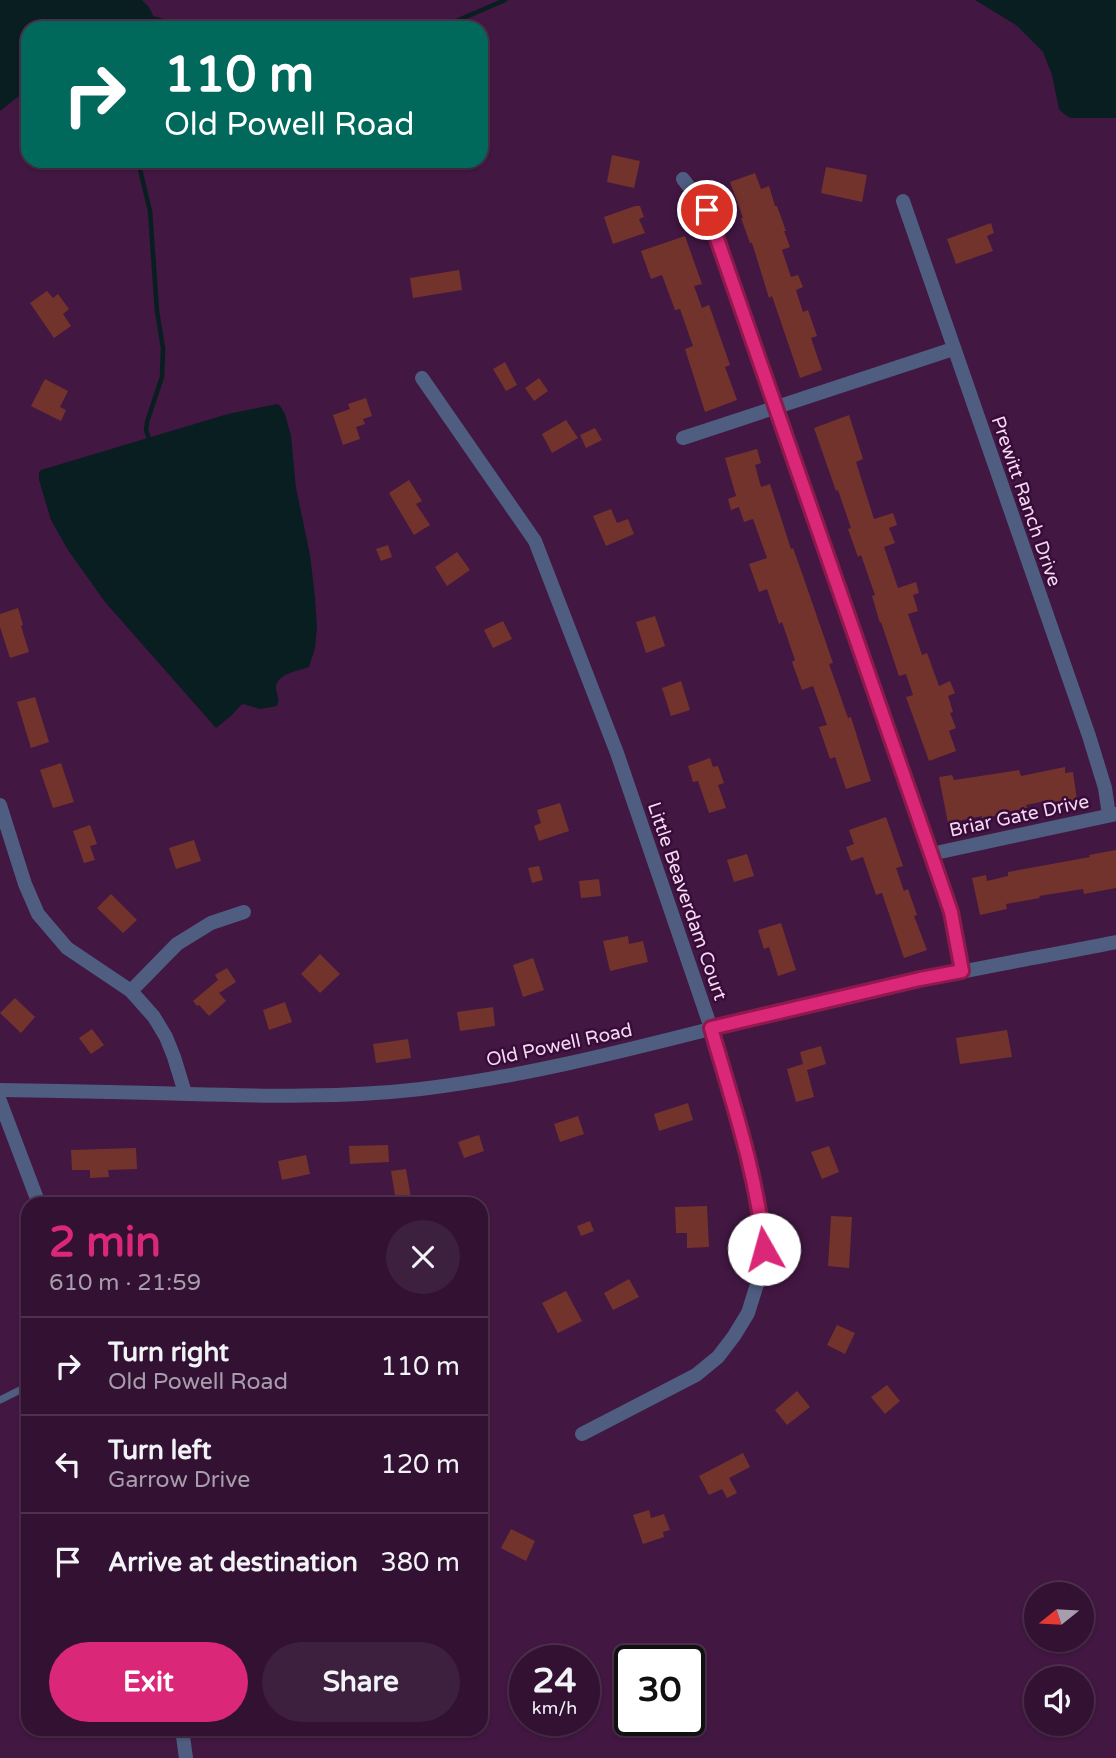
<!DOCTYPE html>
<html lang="en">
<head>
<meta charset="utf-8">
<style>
  body { margin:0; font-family:"Varela Round",sans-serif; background:#3d1f3e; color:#f1f3f6; height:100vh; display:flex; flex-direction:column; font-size:26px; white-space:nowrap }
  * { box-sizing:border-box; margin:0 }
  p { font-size:23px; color:#a89dac }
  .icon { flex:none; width:38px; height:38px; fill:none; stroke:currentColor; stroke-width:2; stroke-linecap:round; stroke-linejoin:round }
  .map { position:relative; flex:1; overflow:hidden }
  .sheet { position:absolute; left:21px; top:1197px; width:467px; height:539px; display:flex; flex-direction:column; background:#321132; border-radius:21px; box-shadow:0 2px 5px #0004,0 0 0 2px #4d314d }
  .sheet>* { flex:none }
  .guide { position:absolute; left:21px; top:21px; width:467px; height:147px; border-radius:21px; box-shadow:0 2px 5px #0004,0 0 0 2px #4d314d; background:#00695c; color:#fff; overflow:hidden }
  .needle { width:46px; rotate:252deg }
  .tools { position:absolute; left:1024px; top:1582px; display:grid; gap:14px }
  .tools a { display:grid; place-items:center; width:70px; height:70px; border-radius:50%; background:#321132; box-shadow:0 2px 5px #0004,0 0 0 2px #4d314d; font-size:35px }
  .speed { position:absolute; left:509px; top:1645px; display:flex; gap:14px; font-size:35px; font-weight:700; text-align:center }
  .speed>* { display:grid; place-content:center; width:91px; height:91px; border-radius:50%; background:#321132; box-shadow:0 2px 5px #0004,0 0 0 2px #4d314d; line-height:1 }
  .speed small { font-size:18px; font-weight:400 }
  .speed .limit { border:4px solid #111; border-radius:10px; background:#fff; color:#111 }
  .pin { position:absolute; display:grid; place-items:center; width:60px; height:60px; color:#fff; margin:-30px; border:4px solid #fff; border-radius:50%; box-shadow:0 2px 7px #0007 }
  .me { position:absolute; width:77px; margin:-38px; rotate:353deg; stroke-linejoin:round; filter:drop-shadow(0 0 5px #0008) }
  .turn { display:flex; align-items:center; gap:24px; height:147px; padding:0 28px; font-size:32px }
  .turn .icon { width:91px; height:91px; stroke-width:2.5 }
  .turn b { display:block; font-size:49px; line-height:60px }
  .round { display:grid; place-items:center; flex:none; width:74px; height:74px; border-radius:37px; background:#3d1f3e }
  .summary { display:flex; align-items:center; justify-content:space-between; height:119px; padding:0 28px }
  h1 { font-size:42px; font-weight:800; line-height:52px; color:#db2777 }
  .button { display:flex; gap:14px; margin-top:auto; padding:14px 28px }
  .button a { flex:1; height:80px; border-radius:42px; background:#db2777; color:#fff; font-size:28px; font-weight:800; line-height:80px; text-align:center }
  .button a+a { background:#3d1f3e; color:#f1f3f6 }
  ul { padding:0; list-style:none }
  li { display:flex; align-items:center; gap:21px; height:98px; padding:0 28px; border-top:2px solid #4d314d }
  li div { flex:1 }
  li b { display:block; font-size:26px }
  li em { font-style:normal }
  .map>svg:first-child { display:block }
</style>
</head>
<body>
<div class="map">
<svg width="1116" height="1758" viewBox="0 0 1116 1758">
  <rect width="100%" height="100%" fill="#421742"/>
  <g fill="#091e21">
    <path d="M0,0H142L149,7L158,26L157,28H28V89L0,111Z"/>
    <path d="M975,0H1116V118H1070L1064,114L1059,109L1052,75L1043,52L1016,25Z"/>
    <path d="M277,404L280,406L285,414L291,436L296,488L310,555L315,597L317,628L315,648L309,667C298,671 275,674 276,689C277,696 280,699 277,706L260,709L243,704L241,705L232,715L216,728L105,602L68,550L51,520L39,480V472L41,470L228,414Z"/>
  </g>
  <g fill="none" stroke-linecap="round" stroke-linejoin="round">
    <g stroke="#091e21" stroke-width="4.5">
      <path d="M150,19H156L183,28"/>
      <path d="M440,28L505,0"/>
      <path d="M138,161L150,211L157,311L163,348L162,377L147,422L146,430L150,442"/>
    </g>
  </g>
  <g fill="#73332d">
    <path d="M612,155L640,161L634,188L607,182Z"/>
    <path d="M826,167L867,175L862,202L821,193Z"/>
    <path d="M755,173L761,189L769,186L775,206H777L786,231H784L790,247L782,250L791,277L798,275L803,287L796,290L803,312L808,310L817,336L811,338L822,370L800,378L772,296L769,298L752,243H750L741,218H743L730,182Z"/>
    <path d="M635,206H640L644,217L639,219L645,233L613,244L604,217Z"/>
    <path d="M991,223L994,233L987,236L993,251L956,264L947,239Z"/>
    <path d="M685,236L702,284L694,286L702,308L709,305L730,365L725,367L737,400L705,412L685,349L693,346L680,309L675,310L662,275L651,279L641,251Z"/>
    <path d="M459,270L462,290L413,298L410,278Z"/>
    <path d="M47,291L53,298L58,294L69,309L63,314L71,326L54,338L30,303Z"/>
    <path d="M505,362L517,385L506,391L493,369Z"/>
    <path d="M539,378L548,391L534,401L525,388Z"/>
    <path d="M45,379L68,391L60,407L66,410L61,421L31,406Z"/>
    <path d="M366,398L372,416L363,419L365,424L356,427L360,439L343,445L333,415L350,409L348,404Z"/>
    <path d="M849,415L863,459L856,462L874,519L893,513L897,525L889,528L895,543L884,547L898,588L916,582L919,593L913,595L918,611L908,614L922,655L927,653L939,686L950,681L955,693L948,696L953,712L950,713L956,728L949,731L956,751L929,761L906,697L913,695L906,674L899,676L881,622L880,623L872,596L875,595L861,555L858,557L848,529L851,528L838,490L836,491L814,428Z"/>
    <path d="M566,420L578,438L552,453L542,434Z"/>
    <path d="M595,428L602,440L586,448L580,435Z"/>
    <path d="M757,449L761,463L755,465L761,487L770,484L791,549L793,548L803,576L833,663L829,664L848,718L851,717L871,781L846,789L835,757L830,759L819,727L827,725L813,686L802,690L792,662L795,660L782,622L779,624L767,589L759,592L749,564L767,558L753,519L744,522L739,507L731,510L728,499L736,496L725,458Z"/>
    <path d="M409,480L422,501L416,504L430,525L414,535L389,493Z"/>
    <path d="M611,509L617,523L628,519L634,534L606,546L593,516Z"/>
    <path d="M388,545L392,557L381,561L376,549Z"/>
    <path d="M457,552L470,570L447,586L435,567Z"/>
    <path d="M18,608L23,625L21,626L29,652L10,658L0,627V614Z"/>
    <path d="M655,616L665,646L646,653L636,622Z"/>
    <path d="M503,621L512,639L493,648L484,630Z"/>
    <path d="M681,681L690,710L671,716L662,688Z"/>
    <path d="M35,697L49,742L31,748L17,702Z"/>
    <path d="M710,758L713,767L718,766L724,783L718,785L726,808L709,813L698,781L693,782L688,766Z"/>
    <path d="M61,763L74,802L53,808L40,770Z"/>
    <path d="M1065,767V773L1073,772L1077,800L1050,803V800L1026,805L1027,808L1007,812V814L982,818V816L948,823L939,777L952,775L954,780L1019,770L1021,776Z"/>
    <path d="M560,803L569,831L539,841L534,826L541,823L537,810Z"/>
    <path d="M886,817L903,866L896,868L904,891L908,889L917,915L914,916L927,950L904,958L882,893L876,895L863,857L851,861L846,847L854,844L849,830Z"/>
    <path d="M90,825L97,844L90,846L95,860L84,863L73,831Z"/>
    <path d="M194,840L201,861L176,869L169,848Z"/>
    <path d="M1116,850V888L1084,894L1083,889L1039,896L1040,898L1006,904L1007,909L980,915L972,878L986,875L987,881L1008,876V872L1090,857L1089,855Z"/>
    <path d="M747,854L754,876L734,882L727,860Z"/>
    <path d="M539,866L543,880L532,883L528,868Z"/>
    <path d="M599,879L601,896L581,898L579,881Z"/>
    <path d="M111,894L137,920L123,933L97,908Z"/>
    <path d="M781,923L796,970L778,976L769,947L764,949L758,930Z"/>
    <path d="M628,936L629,944L643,941L648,962L610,971L603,941Z"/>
    <path d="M320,954L340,974L320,993L301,974Z"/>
    <path d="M533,958L544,990L523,997L513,965Z"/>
    <path d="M227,968L236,982L219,993L226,1001L209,1016L199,1005L197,1006L193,1001L218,980L215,975Z"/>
    <path d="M15,998L35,1017L21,1033L0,1013Z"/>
    <path d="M285,1002L292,1022L269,1030L263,1010Z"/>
    <path d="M493,1007L495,1026L460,1031L457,1012Z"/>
    <path d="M92,1029L104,1045L91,1054L79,1038Z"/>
    <path d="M1007,1030L1012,1057L960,1064L956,1038Z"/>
    <path d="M408,1039L411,1058L376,1063L373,1044Z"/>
    <path d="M821,1046L826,1064L807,1070L814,1097L796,1102L787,1069L803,1064L800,1052Z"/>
    <path d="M688,1103L693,1120L659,1131L654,1114Z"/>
    <path d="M578,1116L584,1134L560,1142L554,1124Z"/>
    <path d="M479,1135L484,1151L464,1158L458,1142Z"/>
    <path d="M388,1145L389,1162L350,1164L349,1146Z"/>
    <path d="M829,1146L839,1172L822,1179L811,1152Z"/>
    <path d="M136,1148L137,1169L108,1170L109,1177L90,1178V1170H72L71,1150Z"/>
    <path d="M306,1155L310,1174L282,1180L278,1161Z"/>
    <path d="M406,1169L411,1198L396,1201L391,1171Z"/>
    <path d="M707,1206L709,1247L687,1248V1233H676L675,1207Z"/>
    <path d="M831,1216L852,1217L849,1268L828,1266Z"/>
    <path d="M590,1221L594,1231L581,1236L577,1226Z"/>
    <path d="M629,1279L639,1297L613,1310L604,1293Z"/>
    <path d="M566,1291L582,1321L558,1333L542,1303Z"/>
    <path d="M837,1325L855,1333L845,1354L827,1345Z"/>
    <path d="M887,1385L900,1401L885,1414L871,1397Z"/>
    <path d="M797,1391L810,1407L787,1425L775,1410Z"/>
    <path d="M743,1453L750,1467L729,1478L737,1493L727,1498L722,1489L709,1495L699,1476Z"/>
    <path d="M649,1510L651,1518L664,1514L670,1530L663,1532L664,1537L643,1544L633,1515Z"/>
    <path d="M511,1529L535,1541L526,1561L501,1548Z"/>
  </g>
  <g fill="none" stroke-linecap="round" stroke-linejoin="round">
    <path stroke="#4e5d80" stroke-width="7" d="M0,1400L28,1386"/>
    <g stroke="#4e5d80" stroke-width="14">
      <path d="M683,179L707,210L931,854L951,912L962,971"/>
      <path d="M903,201L1089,736L1105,788L1109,815"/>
      <path d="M422,378L535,541L617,753L711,1028L746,1153L761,1222L764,1249L758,1281L748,1313L734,1336L718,1357L696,1375L582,1434"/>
      <path d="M683,438L953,349"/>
      <path d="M0,805L25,884L38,914L67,948L131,991L154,1017L166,1037L174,1057L185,1093"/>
      <path d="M931,854L1116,814"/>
      <path d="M131,991L177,944L211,923L244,912"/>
      <path d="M0,1090C63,1091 125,1092 188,1094C266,1096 343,1098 421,1089C555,1073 684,1034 815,1003C915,979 1015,962 1116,942"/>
      <path d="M0,1101L39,1204"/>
      <path d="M182,1729L186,1758"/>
    </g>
  </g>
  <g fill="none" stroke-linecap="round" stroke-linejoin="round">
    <g stroke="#8e194d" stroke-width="18">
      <path id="route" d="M707,210L931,854L951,912L962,971L920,979L711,1028C732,1101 757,1174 764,1249"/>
    </g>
    <use href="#route" stroke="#db2777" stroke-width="12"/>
  </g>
  <g text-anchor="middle" stroke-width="5" stroke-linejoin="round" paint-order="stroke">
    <g font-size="19" fill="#f5d9f3" stroke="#370c38">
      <text transform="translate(1027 501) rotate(71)" y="7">Prewitt Ranch Drive</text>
      <text transform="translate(1019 815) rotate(-12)" y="7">Briar Gate Drive</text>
      <text transform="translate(688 901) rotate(71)" y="7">Little Beaverdam Court</text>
      <text transform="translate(559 1044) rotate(-12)" y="7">Old Powell Road</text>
    </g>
  </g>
</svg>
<div class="tools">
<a><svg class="needle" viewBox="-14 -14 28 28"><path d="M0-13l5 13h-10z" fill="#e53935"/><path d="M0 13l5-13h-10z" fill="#a89dac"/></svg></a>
<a><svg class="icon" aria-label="sound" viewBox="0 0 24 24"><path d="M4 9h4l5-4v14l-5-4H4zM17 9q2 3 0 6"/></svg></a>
</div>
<div class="speed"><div>24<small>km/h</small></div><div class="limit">30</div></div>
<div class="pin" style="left:707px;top:210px;background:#d93025"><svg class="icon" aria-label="arrive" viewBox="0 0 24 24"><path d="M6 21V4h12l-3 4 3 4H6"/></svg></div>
<svg class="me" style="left:764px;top:1249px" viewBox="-20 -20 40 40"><circle r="19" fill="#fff"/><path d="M0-13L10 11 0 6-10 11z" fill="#db2777"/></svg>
<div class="guide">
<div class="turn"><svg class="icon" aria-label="right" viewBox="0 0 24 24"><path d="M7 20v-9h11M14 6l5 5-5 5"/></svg><div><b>110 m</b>Old Powell Road</div></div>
</div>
<section class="sheet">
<div class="summary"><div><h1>2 min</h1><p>610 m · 21:59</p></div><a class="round"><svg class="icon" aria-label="close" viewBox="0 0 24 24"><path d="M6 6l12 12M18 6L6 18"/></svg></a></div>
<ul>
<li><svg class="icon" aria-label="right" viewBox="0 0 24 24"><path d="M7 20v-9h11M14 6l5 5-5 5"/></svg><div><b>Turn right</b><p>Old Powell Road</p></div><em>110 m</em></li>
<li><svg class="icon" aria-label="left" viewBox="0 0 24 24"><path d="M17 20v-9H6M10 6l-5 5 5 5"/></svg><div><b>Turn left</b><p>Garrow Drive</p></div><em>120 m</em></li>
<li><svg class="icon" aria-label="arrive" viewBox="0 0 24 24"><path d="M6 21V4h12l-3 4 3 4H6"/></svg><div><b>Arrive at destination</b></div><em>380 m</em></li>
</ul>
<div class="button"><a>Exit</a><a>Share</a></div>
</section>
</div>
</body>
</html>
